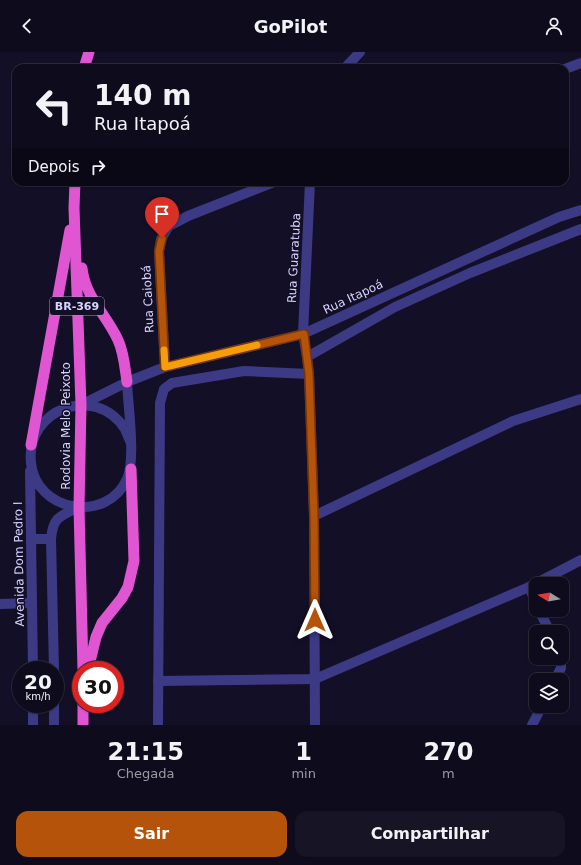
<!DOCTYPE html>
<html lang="pt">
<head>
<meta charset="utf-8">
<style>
  body { margin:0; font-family:"DejaVu Sans",sans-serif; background:#171425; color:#f1f3f6; height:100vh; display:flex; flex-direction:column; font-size:15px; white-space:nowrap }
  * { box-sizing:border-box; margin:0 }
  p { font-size:13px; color:#9b9ba3 }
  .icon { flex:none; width:22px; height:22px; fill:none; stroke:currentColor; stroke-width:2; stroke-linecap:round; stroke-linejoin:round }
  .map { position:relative; height:673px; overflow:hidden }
  .details { display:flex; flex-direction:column; background:#0e0b1c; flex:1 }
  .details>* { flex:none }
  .hud { position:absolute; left:12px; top:12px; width:557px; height:122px; border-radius:12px; box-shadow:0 1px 3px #0004,0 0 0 1px #2e2b3b; background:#0e0b1c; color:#f1f3f6; overflow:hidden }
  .needle { width:26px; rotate:281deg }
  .tools { position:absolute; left:529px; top:525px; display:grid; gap:8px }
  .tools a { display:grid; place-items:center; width:40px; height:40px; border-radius:8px; background:#0e0b1c; box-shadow:0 1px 3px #0004,0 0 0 1px #2e2b3b; font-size:20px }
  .speed { position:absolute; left:12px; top:609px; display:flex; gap:8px; font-size:20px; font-weight:700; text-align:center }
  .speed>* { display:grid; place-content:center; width:52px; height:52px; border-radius:50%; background:#0e0b1c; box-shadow:0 1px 3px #0004,0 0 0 1px #2e2b3b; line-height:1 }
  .speed small { font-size:10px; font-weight:400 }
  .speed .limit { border:6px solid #d22; background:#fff; color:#111 }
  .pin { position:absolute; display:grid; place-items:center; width:34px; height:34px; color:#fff; margin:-41px -17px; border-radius:50% 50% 50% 0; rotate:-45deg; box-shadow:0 0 4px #0007 }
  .pin .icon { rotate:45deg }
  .me { position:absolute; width:44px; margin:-22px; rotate:0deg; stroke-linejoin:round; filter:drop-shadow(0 0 3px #0008) }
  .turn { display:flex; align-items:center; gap:14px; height:84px; padding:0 16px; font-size:18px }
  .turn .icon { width:52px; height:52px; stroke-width:2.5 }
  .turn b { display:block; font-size:28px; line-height:34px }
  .then { display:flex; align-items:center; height:38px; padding:0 16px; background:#0003; gap:8px; font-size:15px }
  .eta { display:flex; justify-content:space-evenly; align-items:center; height:68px; text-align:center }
  .eta b { font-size:24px; font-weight:700; line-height:28px }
  .action { display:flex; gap:8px; margin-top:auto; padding:8px 16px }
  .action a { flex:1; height:46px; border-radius:12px; background:#b45309; color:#fff; font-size:16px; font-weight:700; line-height:46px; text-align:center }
  .action a+a { background:#171425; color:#f1f3f6 }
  header { display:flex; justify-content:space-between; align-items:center; height:52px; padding:0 16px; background:#0e0b1c; font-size:18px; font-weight:700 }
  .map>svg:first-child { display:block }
</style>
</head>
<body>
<header><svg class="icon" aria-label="back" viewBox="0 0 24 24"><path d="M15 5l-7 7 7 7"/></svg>GoPilot<svg class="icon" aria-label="person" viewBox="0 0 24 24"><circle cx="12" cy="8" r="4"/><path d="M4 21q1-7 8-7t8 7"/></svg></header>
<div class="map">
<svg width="581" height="673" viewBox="0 0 581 673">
  <rect width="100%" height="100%" fill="#130f26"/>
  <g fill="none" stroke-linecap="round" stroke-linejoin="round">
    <g stroke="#3d3a85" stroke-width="10">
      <path d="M345,16L360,0"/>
      <path d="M565,17L581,11"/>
      <path d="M307,305L303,282L310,130"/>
      <path d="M165,315L159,199L161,187L169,174L188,164L274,130"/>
      <path d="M309,322L314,464L315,673"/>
      <path d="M127,330L165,315L303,282L559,165L581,158"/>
      <path d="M314,464L513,369L581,347"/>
      <path d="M529,535L536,551"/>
      <path d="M0,552L32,551"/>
      <path d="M539,558L550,580"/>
      <path d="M555,628L561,616V606"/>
      <path d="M158,629L315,627L529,535L581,508"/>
      <path d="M158,673L160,351L164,337L172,331L244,319L309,322L307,305L395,255L470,221L581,177"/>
      <path d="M532,673L542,654"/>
    </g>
    <g stroke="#3d3a85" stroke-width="10">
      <path d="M81,353L127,330C128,354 136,407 127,427C107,472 36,460 31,411C25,357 95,331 125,377C127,382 129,387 131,391"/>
      <path d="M30,419L33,618"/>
      <path d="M31,487H51"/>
      <path d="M54,618L51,487C53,464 61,464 79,455"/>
      <path d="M54,652V673"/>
      <path d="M33,673V652"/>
    </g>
    <g stroke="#e055d1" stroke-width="11">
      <path d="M84,16L89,0"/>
      <path d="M75,130L74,156L81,353L79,455L83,618"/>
      <path d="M82,216C85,245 106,262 118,288C124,301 125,316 127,330"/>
      <path d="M31,393L70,178"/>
      <path d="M88,618L96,585L102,571L122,546L128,535L134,509L131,417"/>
      <path d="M83,652V673"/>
    </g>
  </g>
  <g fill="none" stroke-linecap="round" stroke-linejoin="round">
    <g stroke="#753606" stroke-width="10">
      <path id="route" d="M162,186L159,199L165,315L304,282L309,322L314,464L315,568"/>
    </g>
    <use href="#route" stroke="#b45309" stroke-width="7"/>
    <path stroke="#f59e0b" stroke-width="7" d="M164,298L165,315L257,293"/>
  </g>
  <g text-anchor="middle" stroke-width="3" stroke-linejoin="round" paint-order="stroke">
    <rect fill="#130f26" stroke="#9e99be" stroke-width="1" x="50" y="245" width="54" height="18" rx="3"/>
    <g font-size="11" font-weight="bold" fill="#d9d4ff">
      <text x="77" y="258">BR-369</text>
    </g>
    <g font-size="12" fill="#d9d4ff" stroke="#130f26">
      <text transform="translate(294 206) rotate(-87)" y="4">Rua Guaratuba</text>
      <text transform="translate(353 245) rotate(-25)" y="4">Rua Itapoá</text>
      <text transform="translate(148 247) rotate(-93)" y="4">Rua Caiobá</text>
      <text transform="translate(66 374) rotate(-90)" y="4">Rodovia Melo Peixoto</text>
      <text transform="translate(19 512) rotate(-91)" y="4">Avenida Dom Pedro I</text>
    </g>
  </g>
</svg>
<div class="tools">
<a><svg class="needle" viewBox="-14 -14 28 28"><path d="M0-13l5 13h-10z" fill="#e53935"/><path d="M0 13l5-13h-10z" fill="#9b9ba3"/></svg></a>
<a><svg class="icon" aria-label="search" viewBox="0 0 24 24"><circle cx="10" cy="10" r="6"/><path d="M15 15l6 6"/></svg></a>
<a><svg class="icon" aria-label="layers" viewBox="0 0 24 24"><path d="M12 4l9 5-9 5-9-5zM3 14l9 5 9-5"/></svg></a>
</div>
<div class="speed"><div>20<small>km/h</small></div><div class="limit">30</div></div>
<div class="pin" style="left:162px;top:186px;background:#d93025"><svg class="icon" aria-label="arrive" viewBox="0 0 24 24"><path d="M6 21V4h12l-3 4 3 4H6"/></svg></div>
<svg class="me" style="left:315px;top:568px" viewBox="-20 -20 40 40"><path d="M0-17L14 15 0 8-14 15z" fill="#b45309" stroke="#fff" stroke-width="4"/></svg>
<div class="hud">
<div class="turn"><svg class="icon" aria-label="left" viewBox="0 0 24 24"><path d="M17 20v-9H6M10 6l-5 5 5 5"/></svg><div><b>140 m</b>Rua Itapoá</div></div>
<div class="then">Depois<svg class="icon" aria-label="right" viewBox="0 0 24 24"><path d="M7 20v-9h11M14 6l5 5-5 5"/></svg></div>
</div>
</div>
<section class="details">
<div class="eta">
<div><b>21:15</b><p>Chegada</p></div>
<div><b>1</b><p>min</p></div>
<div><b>270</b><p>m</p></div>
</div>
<div class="action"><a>Sair</a><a>Compartilhar</a></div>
</section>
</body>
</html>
